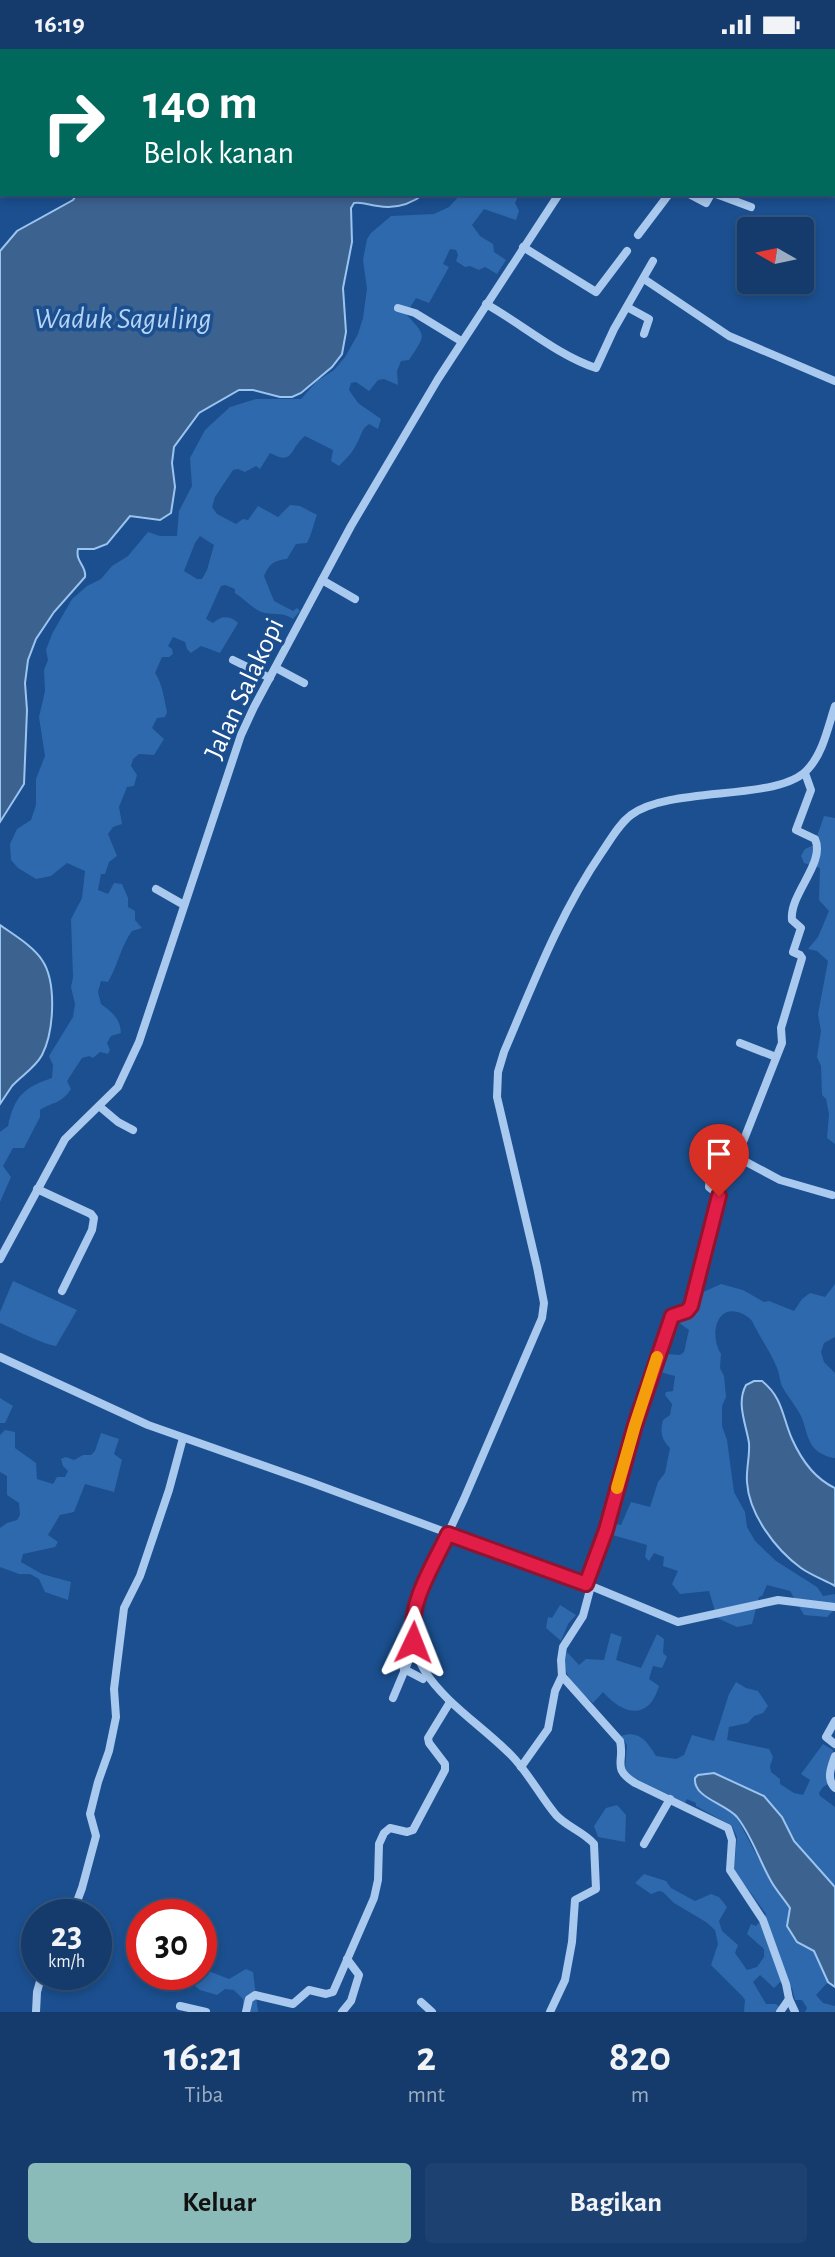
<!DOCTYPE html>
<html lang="id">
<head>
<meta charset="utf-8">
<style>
  body { margin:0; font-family:"Alegreya Sans",sans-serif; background:#1d4271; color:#f1f3f6; height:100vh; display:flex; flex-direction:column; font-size:26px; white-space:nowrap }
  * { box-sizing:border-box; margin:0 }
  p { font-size:23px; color:#9dadc1 }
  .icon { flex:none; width:38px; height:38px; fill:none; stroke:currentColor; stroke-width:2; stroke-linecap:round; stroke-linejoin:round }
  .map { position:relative; height:1963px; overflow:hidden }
  .sheet { display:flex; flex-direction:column; background:#143b6b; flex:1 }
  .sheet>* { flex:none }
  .guide { position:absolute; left:0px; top:0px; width:836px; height:147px; box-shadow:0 4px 10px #0003,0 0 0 2px #33557e; background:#00695c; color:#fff; overflow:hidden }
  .needle { width:46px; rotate:279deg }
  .controls { position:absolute; left:737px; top:168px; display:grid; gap:14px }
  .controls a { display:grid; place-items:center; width:77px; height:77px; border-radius:7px; background:#143b6b; box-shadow:0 4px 10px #0003,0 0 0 2px #33557e; font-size:35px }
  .speed { position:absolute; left:21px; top:1850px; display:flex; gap:14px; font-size:35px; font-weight:700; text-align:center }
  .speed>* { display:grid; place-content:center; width:91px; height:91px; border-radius:50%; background:#143b6b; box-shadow:0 4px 10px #0003,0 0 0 2px #33557e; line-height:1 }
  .speed small { font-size:18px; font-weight:400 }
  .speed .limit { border:10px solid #d22; background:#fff; color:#111 }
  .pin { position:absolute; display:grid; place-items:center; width:60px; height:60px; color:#fff; margin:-72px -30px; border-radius:50% 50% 50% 0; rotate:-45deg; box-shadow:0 0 7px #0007 }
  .pin .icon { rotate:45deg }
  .me { position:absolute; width:77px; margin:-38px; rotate:2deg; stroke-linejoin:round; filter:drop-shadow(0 0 5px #0008) }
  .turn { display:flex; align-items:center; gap:24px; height:147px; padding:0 28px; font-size:32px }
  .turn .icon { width:91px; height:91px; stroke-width:2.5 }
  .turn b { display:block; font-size:49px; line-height:60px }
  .eta { display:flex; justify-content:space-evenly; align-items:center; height:119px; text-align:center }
  .eta b { font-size:42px; font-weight:600; line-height:49px }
  .cta { display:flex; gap:14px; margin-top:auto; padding:14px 28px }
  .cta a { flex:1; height:80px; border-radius:7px; background:#8bbbb9; color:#111; font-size:28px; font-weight:600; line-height:80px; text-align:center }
  .cta a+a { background:#1d4271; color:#f1f3f6 }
  .status { display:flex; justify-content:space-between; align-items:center; height:49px; padding:0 35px; background:#143b6b; direction:ltr }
  .status svg { height:19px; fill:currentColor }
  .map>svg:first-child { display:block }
</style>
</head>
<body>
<div class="status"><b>16:19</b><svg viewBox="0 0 49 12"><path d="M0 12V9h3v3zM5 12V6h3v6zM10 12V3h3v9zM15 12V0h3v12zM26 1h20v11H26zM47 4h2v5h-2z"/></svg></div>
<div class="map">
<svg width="835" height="1963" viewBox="0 0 835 1963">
  <rect width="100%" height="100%" fill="#1b4f8f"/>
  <g fill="#2e69ad" fill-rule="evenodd">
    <path d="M493,0H605L608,2H494Z"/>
    <path d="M461,145H519L515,154L519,162L516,171L484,160L472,176L480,187L493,195L494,203L506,211L497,225L485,218L479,221L470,217L465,218L456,212L458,206L456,201L450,200L443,215L449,218L429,254L416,249L406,265C427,288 426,285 409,311L401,312L397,322L398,336L384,330L378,331L369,342L356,333L351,334L349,341L358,354L381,370L378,380L369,375C361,380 362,386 357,394C353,403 346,410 339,417L331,412L333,401L305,387C289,400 294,417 270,404L260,420L256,417L245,423L238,420L233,421L215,448L212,458L217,465L236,475L243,470L248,471L258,457L278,468L290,456L300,457L317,466C313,476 312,485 307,494L296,495L287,510C274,511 269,515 264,527L274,552L293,562L297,559L300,562L293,570C283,563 276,566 265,564C254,562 245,550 235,544V540L225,536L221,537L206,570L213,574C221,567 229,566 238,574L220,604L201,597L191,604L187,600L185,593L173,588L168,597L172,600L173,605L169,608H162L155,624C163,636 164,650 167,663L165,668L157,669L152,679L164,690L154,706L139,705L133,710L131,717L137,726L134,737L127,738L119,758L122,775L113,778L108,785L117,807L109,813L105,825H101L98,841L108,845L114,834L122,835L128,849V858L135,862V871L142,879L132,882C121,897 118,916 108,933L101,932L98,943L101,955C112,963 120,969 121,984L111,987L107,994L110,1001L108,1005L100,1003L93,1009L89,1007L82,1009L67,1032L71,1040C60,1056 54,1052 40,1061V1068L24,1099H13L3,1117L11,1128L0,1153V1083L8,1077C14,1048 24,1038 52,1029L53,1016L49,1007L73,968L75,955L71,938L73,928L71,870L82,849L85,822L67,814L51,827L36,830L18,819L11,811L10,795L17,780L31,771L36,756V730L45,707L39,668L45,642L44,621L48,611L46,601L52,585L72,550L87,537L101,530L112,517L128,507L148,483L160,487H177L179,462L192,437L190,409L205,381L230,358L256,350H301L317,332L334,321L345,308L358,285L363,269L367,240L363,211L367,190L371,184L391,167L434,165L449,158ZM200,487L214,496L207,521L202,530H197L184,522L195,494Z"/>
    <path d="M824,767L835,769V1095L827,1089L829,1065L826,1050L822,1046L821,1017L817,1008L821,982L818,965L828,912L817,902L808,900L818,888L829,862L819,851L820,819L804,814L801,807L805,800L814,796Z"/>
    <path d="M13,1232L77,1261L56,1297C42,1295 14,1280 0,1274V1263Z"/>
    <path d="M721,1235L743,1241L764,1253L769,1252L794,1262L802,1250L810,1244L825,1248L835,1235V1288L824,1294L821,1303L824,1313L835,1324V1409C829,1409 821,1405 816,1401C808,1394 806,1381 803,1372C799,1360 789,1350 783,1339C779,1332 780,1325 777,1319C771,1304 761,1290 754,1276C752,1270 748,1268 743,1265C716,1252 709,1287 721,1305L720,1319L724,1327L726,1348L722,1357V1377L727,1391L734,1443L745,1463L747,1478L755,1492L776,1512L817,1538L823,1547L835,1545V1560L827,1568L804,1566L790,1542L767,1536L762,1547L759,1548L752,1575L737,1578L717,1569L709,1542L680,1545L672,1535L678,1522L663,1517L664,1508L654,1504L649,1512L645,1508L647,1496L609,1485L612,1474L621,1476L631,1453L650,1458L658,1433L665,1424L670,1399C661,1390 660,1383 663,1371L670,1366L672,1355L665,1346L666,1343L673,1342L675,1327L660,1323L665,1305L680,1306L684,1303L689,1281L678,1273L694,1263L699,1245Z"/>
    <path d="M0,1349L13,1357L5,1374H0Z"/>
    <path d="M5,1381L15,1383V1399L36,1414L37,1430L53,1435L57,1428H65L68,1422L63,1417L61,1410L66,1408L74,1411L83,1406H91L95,1402L101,1384L119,1390L114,1405L122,1411L114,1443L85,1435L74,1463L60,1466L48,1486L58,1493L55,1498L23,1505L21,1513L42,1525L71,1533L68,1551L45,1543L39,1530L30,1525H19L0,1518V1479L7,1474L17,1471L20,1466L19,1454L7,1446V1427L0,1423V1386Z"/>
    <path d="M560,1556L576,1566L568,1575L561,1592L546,1579L548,1568L552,1569Z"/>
    <path d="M611,1584L622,1588L616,1611L641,1619L657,1585L664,1590L663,1604L667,1608L662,1619L653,1617L649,1630L659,1637C649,1672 623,1666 603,1643L593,1654C578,1639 558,1626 567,1603L579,1616L586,1610L604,1611Z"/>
    <path d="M736,1633L746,1639L758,1642L768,1657L763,1664L754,1667L748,1674L729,1678L727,1691L769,1700L773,1708L770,1717L771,1723L780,1730V1735L794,1744L803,1746L810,1731L801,1725L823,1695L833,1701L831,1727L835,1731L823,1738L819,1744L820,1747L835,1758V1838L794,1792L782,1768L764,1747L721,1726L702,1746L727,1758L737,1769L772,1835L790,1859L797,1893L814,1902L828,1933L816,1946L823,1954L835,1957V1963H805L807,1959L802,1951H795L792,1939L780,1933L774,1939L760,1926L753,1933L766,1955H776L785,1963H744L745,1951L742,1947L711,1916L718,1895L715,1881L706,1873L674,1854L663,1843L659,1842L651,1845L635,1834L644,1825L666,1832L671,1839L695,1852L711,1845L719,1848L727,1858L719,1872L722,1882L738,1896L735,1904L747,1921L757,1918L764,1908V1900L747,1885L751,1875L756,1877L766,1865L734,1821L737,1788L732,1777L696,1757V1754L687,1750L685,1754L630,1727L625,1721L627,1696L621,1687C639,1681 647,1692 656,1707L676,1710L684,1706L692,1686L714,1692L729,1645Z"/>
    <path d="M617,1756L626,1766L625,1793L598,1788L594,1777L606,1759Z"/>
    <path d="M201,1919L229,1930L246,1920L253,1923L258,1963H243V1950L234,1941L225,1940L217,1946L200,1941L180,1925H201Z"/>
  </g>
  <g fill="#3c6290" stroke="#9cc4f0" stroke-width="2">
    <path d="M125,0H475L476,2H126Z"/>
    <path d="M77,145H424C411,155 395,160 378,157C369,156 364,153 354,154L351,159L352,193L343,239L346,283L342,305L332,318L301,344L292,348H280L253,341H239L199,364L174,398L172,414L175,438L171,464L160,471L130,467L107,495L94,500H78C75,513 87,517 85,528L54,563L36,590L28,611L25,634L27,661L24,735L0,773V202L17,182L73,151Z"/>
    <path d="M0,876C14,886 33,897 42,911C57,933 54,983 42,1006C35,1019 22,1026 12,1037C8,1043 4,1049 0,1055Z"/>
    <path d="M762,1332C783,1349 782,1367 792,1390C801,1410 815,1430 835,1439V1537C824,1531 811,1526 801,1519C775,1500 749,1465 747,1433C746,1420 750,1407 749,1394C746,1375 736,1354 746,1336L754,1332Z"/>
    <path d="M714,1724L764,1747L782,1768L794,1792L835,1838V1938L828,1933L814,1902L797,1893L787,1877L790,1859C784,1850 776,1841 771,1832C759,1811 752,1787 737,1768C725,1754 693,1749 695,1729L698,1726Z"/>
  </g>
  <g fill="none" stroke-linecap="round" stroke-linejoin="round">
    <g stroke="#a9c9ee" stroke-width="8">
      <path d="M673,2L675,0"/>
      <path d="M0,116L2,112"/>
      <path d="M689,145L706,154L711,145"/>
      <path d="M716,145L751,158"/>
      <path d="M638,186L669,145"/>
      <path d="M523,198L596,243L627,202"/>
      <path d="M644,230L729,287L835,332"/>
      <path d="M486,255C522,275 557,306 596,319L614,280L653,212"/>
      <path d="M627,258L649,270L644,285"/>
      <path d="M398,259L415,264L461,292"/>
      <path d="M322,531L355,550"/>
      <path d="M233,611L270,629"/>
      <path d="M276,619L304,634"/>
      <path d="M156,840L184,856"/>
      <path d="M740,994L776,1008"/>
      <path d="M99,1057L118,1073L133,1081"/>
      <path d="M737,1108L780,1131L832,1146"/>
      <path d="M37,1140L91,1165L94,1169L92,1181L62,1242"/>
      <path d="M0,1210L65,1090L118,1038L139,993L241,686L254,658L351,477L438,330L559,145"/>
      <path d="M0,1308L148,1376L310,1433L591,1537L583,1567L563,1598L561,1611L562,1627L620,1692C625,1713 611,1719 635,1734L728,1779L732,1791L730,1821L763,1871L786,1935L789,1950L795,1963"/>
      <path d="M586,1535L606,1481L635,1375L672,1267L687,1262L691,1257L719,1149L718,1145L709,1138L713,1102L717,1099L737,1108L782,994L781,979L802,909L800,906L793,903L801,879L792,871C789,845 826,814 815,790L796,781L811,741L805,724"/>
      <path d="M591,1537L678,1573L778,1551L835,1558"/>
      <path d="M404,1620L423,1630"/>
      <path d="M393,1649L414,1599"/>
      <path d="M835,1672L826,1688L835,1695"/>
      <path d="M835,1707C831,1718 826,1730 835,1739"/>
      <path d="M521,1718L548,1680L555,1642L562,1627"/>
      <path d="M644,1795L670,1750"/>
      <path d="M72,1866L82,1839L96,1787L90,1765L98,1733L109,1702L116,1668L114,1640L124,1559L140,1527L169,1441L183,1389"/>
      <path d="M421,1953L432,1963"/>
      <path d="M180,1957L206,1963"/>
      <path d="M36,1963L37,1943L42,1925"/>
      <path d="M246,1963L249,1950L255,1946L293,1955L309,1941L326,1945L333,1943L374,1849L378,1831L379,1795L384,1784L390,1779L407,1783L413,1781L445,1721V1715L429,1694L428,1689L450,1653"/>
      <path d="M342,1963L351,1952L359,1926L347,1910"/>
      <path d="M550,1963L565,1931L572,1893L575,1851L596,1840L594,1795C584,1783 567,1778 556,1766C540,1747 528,1723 511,1706C466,1660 389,1624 419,1547L464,1450L542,1269L544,1254L537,1218L497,1048L498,1023L504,1003C533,935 560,864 602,803C611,790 619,775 631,766C671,736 780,753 808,720C823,704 828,678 835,657"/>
      <path d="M780,1963L789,1950"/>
    </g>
  </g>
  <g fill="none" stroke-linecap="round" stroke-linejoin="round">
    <g stroke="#92132f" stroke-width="18">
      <path id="route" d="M413,1593C408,1554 432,1519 448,1485L586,1535L606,1481L635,1376L672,1267L687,1262L691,1257L719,1147"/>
    </g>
    <use href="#route" stroke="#e11d48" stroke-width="12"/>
    <path stroke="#f59e0b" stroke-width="12" d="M617,1439L635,1376L657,1308"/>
  </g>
  <g text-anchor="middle" stroke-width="7" stroke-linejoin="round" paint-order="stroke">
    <g font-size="28" fill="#fff" stroke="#1b4f8f">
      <text transform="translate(243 639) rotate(-65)" y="10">Jalan Salakopi</text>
    </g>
    <g font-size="30" font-style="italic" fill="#b5d3f5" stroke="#1b4f8f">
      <text x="123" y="279">Waduk Saguling</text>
    </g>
  </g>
</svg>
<div class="controls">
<a><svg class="needle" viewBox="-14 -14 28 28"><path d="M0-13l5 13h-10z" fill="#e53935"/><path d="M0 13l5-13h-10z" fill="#9dadc1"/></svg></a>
</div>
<div class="speed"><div>23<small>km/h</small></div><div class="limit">30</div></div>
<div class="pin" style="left:719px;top:1147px;background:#d93025"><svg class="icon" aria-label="arrive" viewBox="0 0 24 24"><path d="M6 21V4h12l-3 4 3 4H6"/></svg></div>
<svg class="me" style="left:413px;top:1593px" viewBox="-20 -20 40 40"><path d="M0-17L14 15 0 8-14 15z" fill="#e11d48" stroke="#fff" stroke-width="4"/></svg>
<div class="guide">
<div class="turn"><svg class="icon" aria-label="right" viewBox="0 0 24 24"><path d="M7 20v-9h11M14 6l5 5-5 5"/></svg><div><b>140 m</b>Belok kanan</div></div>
</div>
</div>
<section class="sheet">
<div class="eta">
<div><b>16:21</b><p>Tiba</p></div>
<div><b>2</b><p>mnt</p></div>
<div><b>820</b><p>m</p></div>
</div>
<div class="cta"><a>Keluar</a><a>Bagikan</a></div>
</section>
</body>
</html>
